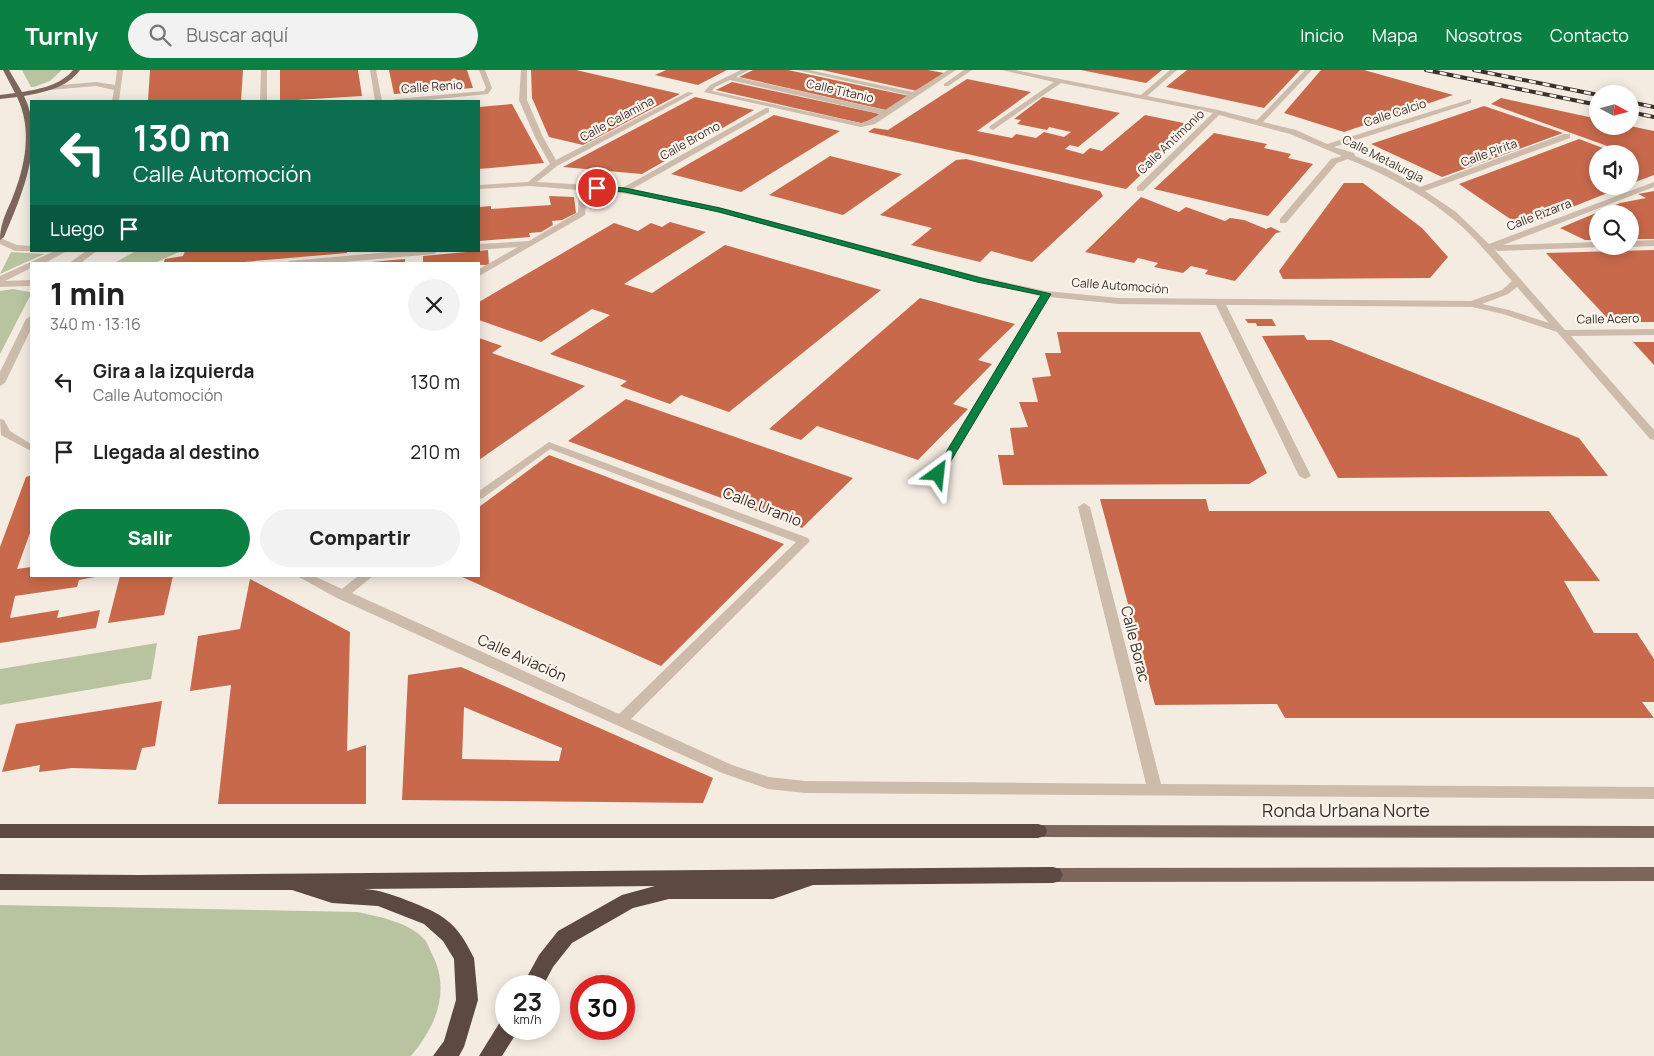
<!DOCTYPE html>
<html lang="es">
<head>
<meta charset="utf-8">
<style>
  body { margin:0; font-family:Manrope,sans-serif; background:#f2f2f2; color:#222; height:100vh; display:flex; flex-direction:column; font-size:19px; white-space:nowrap }
  * { box-sizing:border-box; margin:0 }
  p { font-size:16px; color:#767676 }
  .icon { flex:none; width:28px; height:28px; fill:none; stroke:currentColor; stroke-width:2; stroke-linecap:round; stroke-linejoin:round }
  .map { position:relative; flex:1; overflow:hidden }
  .details { position:absolute; left:30px; top:192px; width:450px; height:315px; display:flex; flex-direction:column; background:#fff; border-radius:0px; box-shadow:0 2px 12px #0003 }
  .details>* { flex:none }
  .hud { position:absolute; left:30px; top:30px; width:450px; height:152px; border-radius:0px; box-shadow:0 2px 12px #0003; background:#0b6e4f; color:#fff; overflow:hidden }
  .needle { width:32px; rotate:97deg }
  .controls { position:absolute; left:1589px; top:15px; display:grid; gap:10px }
  .controls a { display:grid; place-items:center; width:50px; height:50px; border-radius:50%; background:#fff; box-shadow:0 2px 12px #0003; font-size:25px }
  .speed { position:absolute; left:495px; top:905px; display:flex; gap:10px; font-size:25px; font-weight:700; text-align:center }
  .speed>* { display:grid; place-content:center; width:65px; height:65px; border-radius:50%; background:#fff; box-shadow:0 2px 12px #0003; line-height:1 }
  .speed small { font-size:12px; font-weight:400 }
  .speed .limit { border:8px solid #d22; background:#fff; color:#111 }
  .pin { position:absolute; display:grid; place-items:center; width:42px; height:42px; color:#fff; margin:-21px; border:2px solid #fff; border-radius:50%; box-shadow:0 1px 5px #0007 }
  .me { position:absolute; width:55px; margin:-28px; rotate:30deg; stroke-linejoin:round; filter:drop-shadow(0 0 4px #0008) }
  .turn { display:flex; align-items:center; gap:18px; height:105px; padding:0 20px; font-size:22px }
  .turn .icon { width:65px; height:65px; stroke-width:2.5 }
  .turn b { display:block; font-size:35px; line-height:42px }
  .then { display:flex; align-items:center; height:48px; padding:0 20px; background:#0003; gap:10px; font-size:19px }
  .round { display:grid; place-items:center; flex:none; width:52px; height:52px; border-radius:26px; background:#f2f2f2 }
  .head { display:flex; align-items:center; justify-content:space-between; height:85px; padding:0 20px }
  h1 { font-size:30px; font-weight:800; line-height:38px }
  .primary-button { display:flex; gap:10px; margin-top:auto; padding:10px 20px }
  .primary-button a { flex:1; height:58px; border-radius:30px; background:#0b8043; color:#fff; font-size:20px; font-weight:800; line-height:58px; text-align:center }
  .primary-button a+a { background:#f2f2f2; color:#222 }
  ul { padding:0; list-style:none }
  li { display:flex; align-items:center; gap:15px; height:70px; padding:0 20px }
  li div { flex:1 }
  li b { display:block; font-size:19px }
  li em { font-style:normal }
  header { display:flex; align-items:center; gap:30px; box-sizing:border-box; height:70px; padding:0 25px; background:#0b8043; color:#fff }
  header strong { font-size:24px }
  nav { display:flex; gap:28px; margin-inline-start:auto; font-size:18px }
  .search { width:350px; height:45px; background:#f2f2f2; display:flex; align-items:center; gap:12px; box-sizing:border-box; padding:0 18px; border-radius:28px; color:#767676; font-size:19px }
  .map>svg:first-child { display:block }
</style>
</head>
<body>
<header>
<strong>Turnly</strong>
<div class="search"><svg class="icon" aria-label="search" viewBox="0 0 24 24"><circle cx="10" cy="10" r="6"/><path d="M15 15l6 6"/></svg>Buscar aquí</div>
<nav><a>Inicio</a><a>Mapa</a><a>Nosotros</a><a>Contacto</a></nav>
</header>
<div class="map">
<svg width="1654" height="986" viewBox="0 0 1654 986">
  <rect width="100%" height="100%" fill="#f4ebe1"/>
  <g fill="#b8c4a0">
    <path d="M22,0H62L50,11L34,17H31Z"/>
    <path d="M136,181H181L153,194H112Z"/>
    <path d="M11,182L44,184L0,204Z"/>
    <path d="M13,219L30,222V226L0,284V221Z"/>
    <path d="M157,573L151,609L0,635V599Z"/>
    <path d="M0,835L358,842C380,847 409,852 425,870C428,874 430,880 432,884C451,921 436,956 411,986H0Z"/>
  </g>
  <g fill="#c8694b" fill-rule="evenodd">
    <path d="M150,0H243L241,31H148Z"/>
    <path d="M280,0H358L362,26L280,31Z"/>
    <path d="M389,0H467L473,18L394,24Z"/>
    <path d="M531,0H576L680,24L583,75L549,67L532,28Z"/>
    <path d="M666,0H727L698,15L655,5Z"/>
    <path d="M753,0H788L909,26L886,40L739,7Z"/>
    <path d="M822,0H928L944,3L917,21Z"/>
    <path d="M1081,0H1162L1146,13Z"/>
    <path d="M1187,0H1300L1264,38L1166,17Z"/>
    <path d="M1321,0H1364L1453,25L1344,62L1284,43Z"/>
    <path d="M967,9L1031,22L977,61L1012,68L1016,64L1036,68L1044,62L1064,67L1071,62L1049,57L1047,60L1017,54L1021,50L1014,49L1043,27L1120,43L1078,77L1070,75L1065,79L1083,84L1090,78L1102,81L1145,45L1193,55L1126,119L868,62L874,58L888,60Z"/>
    <path d="M732,12L880,44L865,54L716,20Z"/>
    <path d="M695,27L754,40L642,104L563,97Z"/>
    <path d="M1501,28L1598,49V56H1630L1654,61V105L1630,114V84H1598V116H1625L1522,157L1459,114L1579,69L1616,83L1621,81L1491,34Z"/>
    <path d="M512,34L544,93L479,99V37Z"/>
    <path d="M1484,36L1563,63L1442,107L1371,74Z"/>
    <path d="M774,45L840,61L741,122L671,104Z"/>
    <path d="M1214,63L1267,74L1264,78L1291,84L1288,88L1313,94L1268,146L1154,119Z"/>
    <path d="M830,86L902,104L843,145L769,125Z"/>
    <path d="M966,89L1100,121L1103,126L1032,192L991,181L980,192L911,175L932,158L880,145L956,90Z"/>
    <path d="M1344,113H1363L1422,158L1448,187L1430,208L1283,209L1279,201Z"/>
    <path d="M1654,121V169H1630V144H1598V170H1585L1560,158L1620,133L1646,128L1638,124Z"/>
    <path d="M549,126L574,127L576,143L562,150L552,151L553,155L541,162L529,163L530,167L479,171V137L491,136V139L551,135Z"/>
    <path d="M1141,127L1179,142L1186,137L1225,151L1230,148L1244,150L1266,159L1271,157L1281,162L1276,163L1235,211L1205,204L1208,200L1191,196L1183,203L1154,197L1158,193L1138,188L1134,193L1085,182Z"/>
    <path d="M670,152L706,162L624,214L652,223L725,175L881,220L729,342L681,325L670,334L620,316L627,311L550,284L610,245L592,239L541,272L479,250V232L614,153L638,161L651,153L662,157Z"/>
    <path d="M488,180L489,195L423,194V186Z"/>
    <path d="M1654,180V252H1611L1546,183Z"/>
    <path d="M185,181H347V183L221,194H163L165,189L183,186Z"/>
    <path d="M405,189V194H371V192Z"/>
    <path d="M920,228L1015,254L978,290L992,294L953,334L968,339L918,390L817,356L801,370L769,359Z"/>
    <path d="M1245,249H1272L1276,256H1257L1256,253H1248Z"/>
    <path d="M1057,262H1200L1267,403L1249,414L1003,415L998,385H1014L1010,358L1028,357L1019,332H1038L1032,308L1051,306L1045,283H1061Z"/>
    <path d="M1304,265L1307,270H1331L1579,368L1608,406L1338,408L1262,266Z"/>
    <path d="M479,268L502,276L492,283L585,316L479,390Z"/>
    <path d="M1633,272H1654V295Z"/>
    <path d="M626,329L853,408L802,458L568,371Z"/>
    <path d="M549,385L784,474L661,596L460,506H479V437Z"/>
    <path d="M31,405V460L17,499L31,497V506L95,507L79,510L77,517L15,526L10,548L59,540L57,548L100,540L96,558L0,573V477L26,407Z"/>
    <path d="M1100,429H1206L1209,441H1549L1600,511H1564L1594,563H1637L1654,589V632H1642L1654,648H1285L1277,634L1155,635Z"/>
    <path d="M120,506H173L164,545L108,553Z"/>
    <path d="M250,509L350,562L347,681L366,675V734H218L231,615L190,621L198,566L240,559Z"/>
    <path d="M461,597L713,708L703,733L402,730L408,605ZM464,637L562,678L559,691L462,689Z"/>
    <path d="M162,631L155,676L142,678L136,700L72,698L39,702L40,695L2,702L16,654Z"/>
  </g>
  <g fill="none" stroke-linecap="round" stroke-linejoin="round">
    <g fill="#cdbbac" fill-rule="evenodd">
      <path d="M117,0H123L119,31H112L114,20L96,16L49,20L46,18L49,16L96,12L115,15Z"/>
      <path d="M261,0H267V31H260Z"/>
      <path d="M370,0H376L382,31H375Z"/>
      <path d="M479,0H485L492,18L488,24L417,31H392L396,29L484,21L486,18Z"/>
      <path d="M521,0H527V30L543,67L556,90L688,22L694,23L557,96L537,112L624,117L766,38H769V42L632,119L719,137L981,207L1046,221L1119,228L1471,231L1502,220L1512,211C1492,189 1472,163 1448,145C1418,121 1384,104 1348,89L1337,93L1286,153H1280V149L1331,89L1342,86L1290,64L1219,45L1143,121H1137V117L1213,43L1061,13L993,60L989,58L990,56L1054,12L1002,0H1015L1141,25L1170,0H1177L1147,26L1218,40L1257,50L1305,0H1312L1263,52L1296,60L1327,74L1471,29V33L1334,77L1354,83L1355,86L1387,99L1420,117L1564,64H1570V68L1425,121L1456,142L1489,174L1654,112V117L1503,175L1598,172V176L1601,177L1498,181L1494,179L1565,260L1654,259V265L1571,266L1654,360V370L1650,369L1557,262L1503,244L1472,237L1226,235L1311,406L1305,409L1299,406L1216,235L1119,234L1049,227L944,404L942,406H934L932,404L1040,226C955,207 871,184 787,161C721,143 655,124 587,120L585,145L479,206V199L518,177L479,180V174L529,171L578,142L579,120L530,116L479,119V115L528,112L550,94L535,67L519,30ZM1517,217L1549,253L1509,240L1482,234L1508,224Z"/>
      <path d="M741,0H749L736,7L885,40L908,25L797,0H809L913,22L948,0H956L875,54L861,57L704,22L710,15ZM730,10L880,44L869,50L861,53L712,21L715,17Z"/>
      <path d="M964,0H972L948,16H944V14Z"/>
      <path d="M0,168L17,175L31,176L33,181H15L0,174Z"/>
      <path d="M1654,170V176L1630,177L1628,176L1630,171Z"/>
      <path d="M55,181H67L43,194H31V198L5,211L31,210V216L0,217V206Z"/>
      <path d="M86,181H97L79,194H68Z"/>
      <path d="M401,181H438L434,184L322,194H285L289,191Z"/>
      <path d="M31,246V259L5,313L0,316V302L26,249Z"/>
      <path d="M0,349L4,350L10,361L31,374V381L1,365Z"/>
      <path d="M549,372L808,468L810,471L631,649L732,695L769,707L805,711L1146,714L1078,437L1084,433L1090,437L1161,714L1654,717V729L805,723L768,719L722,703L337,528L297,506H314L342,519L358,506H373L352,523L619,644L796,472L550,379L483,428L479,429V421Z"/>
    </g>
    <g fill="#7d675c" fill-rule="evenodd">
      <path d="M3,0H9L22,22C40,19 61,15 73,0H80C67,18 45,22 24,26C46,70 22,125 4,167L0,170C0,154 6,143 12,129C25,97 33,60 17,27L0,29V25L15,23Z"/>
      <path d="M1038,755L1654,756V768L1038,767L1032,765L1030,761L1032,757Z"/>
      <path d="M1654,797V811L1053,812L1047,810L1045,805L1047,800L1053,798Z"/>
    </g>
    <g fill="#5c4a42" fill-rule="evenodd">
      <path d="M0,754H1038L1045,756L1047,761L1045,766L1038,768H0Z"/>
      <path d="M1053,797L1060,799L1063,805L1060,811L1053,813L813,815L773,829H669L633,838L572,873L553,897L543,916H522L539,885L558,861L622,825L655,816L364,819C379,820 391,824 406,830C443,844 456,851 474,888L478,930L464,977L459,986H433L444,971L456,930L454,889L443,871L424,854L378,836L332,833L292,820H0V804L140,805Z"/>
      <path d="M506,950V959H519L502,986H479L500,952Z"/>
    </g>
    <g stroke="#3b302b" stroke-width="4">
      <g id="rail">
        <path d="M1426,0L1598,35"/>
        <path d="M1474,0L1598,25"/>
        <path d="M1630,32L1654,37"/>
        <path d="M1630,42L1654,47"/>
      </g>
    </g>
    <use href="#rail" stroke="#fbf5ee" stroke-width="2.5" stroke-dasharray="7" stroke-linecap="butt"/>
  </g>
  <path fill="#0b8043" stroke="#07532c" d="M597,116L625,118L720,138L981,208L1051,224L943,404L938,408L933,404L1041,225L977,212L719,142L625,122L594,119V116Z"/>
  <g text-anchor="middle" stroke-width="4.5" stroke-linejoin="round" paint-order="stroke">
    <g font-size="12" fill="#3b302b" stroke="#fbf5ee">
      <text transform="translate(432 17) rotate(-4)" y="4">Calle Renio</text>
      <text transform="translate(840 21) rotate(13)" y="4">Calle Titanio</text>
      <text transform="translate(1395 43) rotate(-18)" y="4">Calle Calcio</text>
      <text transform="translate(617 49) rotate(-28)" y="4">Calle Calamina</text>
      <text transform="translate(690 71) rotate(-29)" y="4">Calle Bromo</text>
      <text transform="translate(1171 72) rotate(-44)" y="4">Calle Antimonio</text>
      <text transform="translate(1489 83) rotate(-20)" y="4">Calle Pirita</text>
      <text transform="translate(1383 89) rotate(27)" y="4">Calle Metalurgia</text>
      <text transform="translate(1539 145) rotate(-21)" y="4">Calle Pizarra</text>
      <text transform="translate(1120 216) rotate(4)" y="4">Calle Automoción</text>
      <text transform="translate(1608 249) rotate(-1)" y="4">Calle Acero</text>
    </g>
    <g font-size="15" fill="#3b302b" stroke="#fbf5ee">
      <text transform="translate(762 437) rotate(21)" y="5">Calle Uranio</text>
      <text transform="translate(1135 574) rotate(76)" y="5">Calle Borac</text>
      <text transform="translate(522 588) rotate(24)" y="5">Calle Aviación</text>
    </g>
    <g font-size="18" fill="#3b302b" stroke="#fbf5ee">
      <text x="1346" y="747">Ronda Urbana Norte</text>
    </g>
  </g>
</svg>
<div class="controls">
<a><svg class="needle" viewBox="-14 -14 28 28"><path d="M0-13l5 13h-10z" fill="#e53935"/><path d="M0 13l5-13h-10z" fill="#767676"/></svg></a>
<a><svg class="icon" aria-label="sound" viewBox="0 0 24 24"><path d="M4 9h4l5-4v14l-5-4H4zM17 9q2 3 0 6"/></svg></a>
<a><svg class="icon" aria-label="search" viewBox="0 0 24 24"><circle cx="10" cy="10" r="6"/><path d="M15 15l6 6"/></svg></a>
</div>
<div class="speed"><div>23<small>km/h</small></div><div class="limit">30</div></div>
<div class="pin" style="left:597px;top:118px;background:#d93025"><svg class="icon" aria-label="arrive" viewBox="0 0 24 24"><path d="M6 21V4h12l-3 4 3 4H6"/></svg></div>
<svg class="me" style="left:938px;top:404px" viewBox="-20 -20 40 40"><path d="M0-17L14 15 0 8-14 15z" fill="#0b8043" stroke="#fff" stroke-width="4"/></svg>
<div class="hud">
<div class="turn"><svg class="icon" aria-label="left" viewBox="0 0 24 24"><path d="M17 20v-9H6M10 6l-5 5 5 5"/></svg><div><b>130 m</b>Calle Automoción</div></div>
<div class="then">Luego<svg class="icon" aria-label="arrive" viewBox="0 0 24 24"><path d="M6 21V4h12l-3 4 3 4H6"/></svg></div>
</div>
<section class="details">
<div class="head"><div><h1>1 min</h1><p>340 m · 13:16</p></div><a class="round"><svg class="icon" aria-label="close" viewBox="0 0 24 24"><path d="M6 6l12 12M18 6L6 18"/></svg></a></div>
<ul>
<li><svg class="icon" aria-label="left" viewBox="0 0 24 24"><path d="M17 20v-9H6M10 6l-5 5 5 5"/></svg><div><b>Gira a la izquierda</b><p>Calle Automoción</p></div><em>130 m</em></li>
<li><svg class="icon" aria-label="arrive" viewBox="0 0 24 24"><path d="M6 21V4h12l-3 4 3 4H6"/></svg><div><b>Llegada al destino</b></div><em>210 m</em></li>
</ul>
<div class="primary-button"><a>Salir</a><a>Compartir</a></div>
</section>
</div>
</body>
</html>
